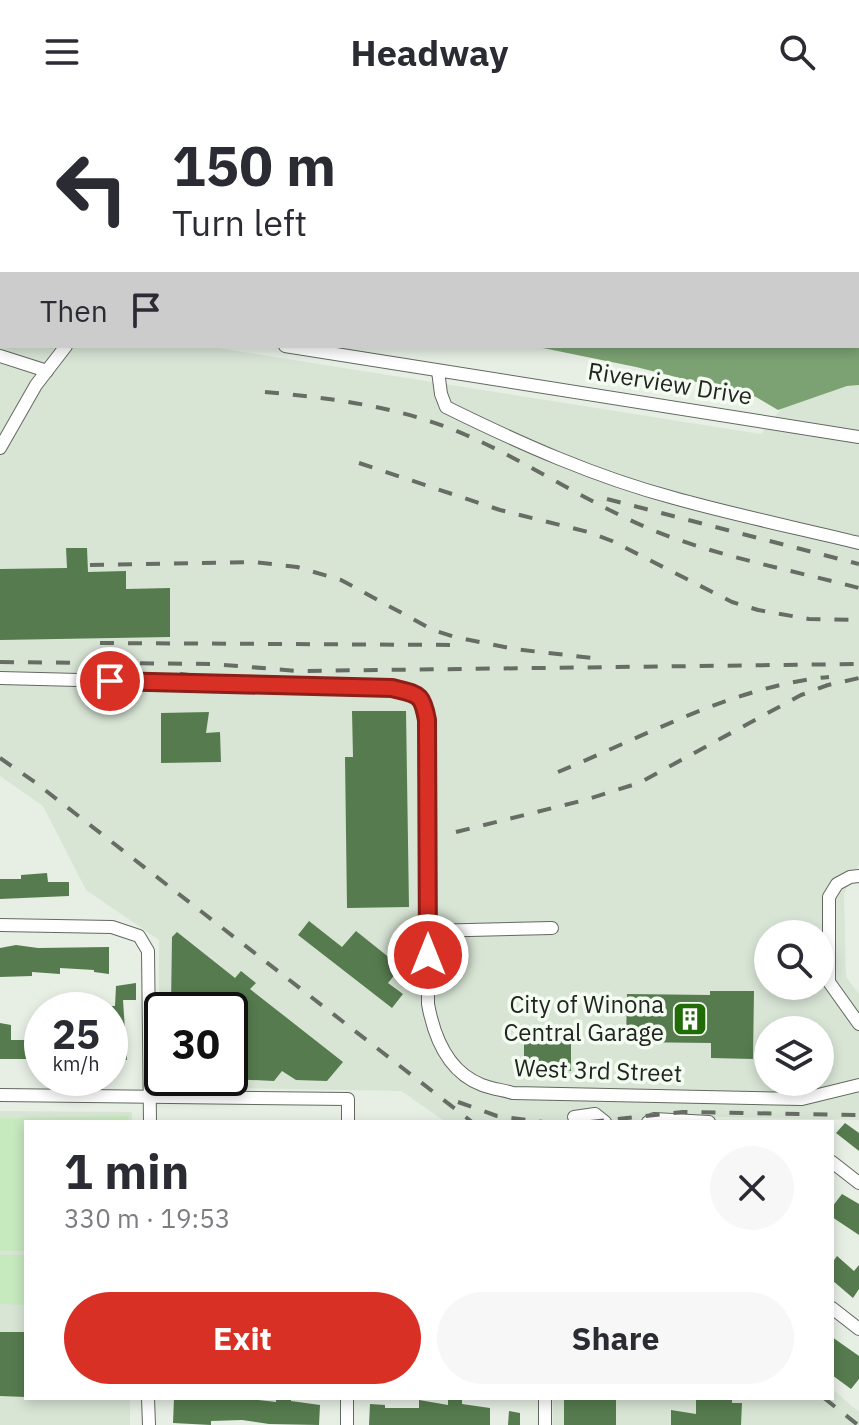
<!DOCTYPE html>
<html lang="en">
<head>
<meta charset="utf-8">
<style>
  body { margin:0; font-family:"IBM Plex Sans",sans-serif; background:#f7f7f7; color:#2b2b33; height:100vh; display:flex; flex-direction:column; font-size:30px; white-space:nowrap }
  * { box-sizing:border-box; margin:0 }
  p { font-size:26px; color:#7c7c81 }
  .icon { flex:none; width:44px; height:44px; fill:none; stroke:currentColor; stroke-width:2; stroke-linecap:round; stroke-linejoin:round }
  .map { position:relative; flex:1; overflow:hidden }
  .details { position:absolute; left:24px; top:1016px; width:810px; height:280px; display:flex; flex-direction:column; background:#fff; border-radius:0px; box-shadow:0 4px 12px #0003 }
  .details>* { flex:none }
  .guide { position:absolute; left:0px; top:0px; width:860px; height:244px; box-shadow:0 4px 12px #0003; background:#fff; color:#2b2b33; overflow:hidden }
  .tools { position:absolute; left:754px; top:816px; display:grid; gap:16px }
  .tools a { display:grid; place-items:center; width:80px; height:80px; border-radius:50%; background:#fff; box-shadow:0 4px 12px #0003; font-size:40px }
  .speed { position:absolute; left:24px; top:888px; display:flex; gap:16px; font-size:40px; font-weight:700; text-align:center }
  .speed>* { display:grid; place-content:center; width:104px; height:104px; border-radius:50%; background:#fff; box-shadow:0 4px 12px #0003; line-height:1 }
  .speed small { font-size:20px; font-weight:400 }
  .speed .limit { border:4px solid #111; border-radius:12px; background:#fff; color:#111 }
  .pin { position:absolute; display:grid; place-items:center; width:68px; height:68px; color:#fff; margin:-34px; border:4px solid #fff; border-radius:50%; box-shadow:0 2px 8px #0007 }
  .me { position:absolute; width:88px; margin:-44px; rotate:0deg; stroke-linejoin:round; filter:drop-shadow(0 0 6px #0008) }
  .turn { display:flex; align-items:center; gap:28px; height:168px; padding:0 40px; font-size:36px }
  .turn .icon { width:104px; height:104px; stroke-width:2.5 }
  .turn b { display:block; font-size:56px; line-height:68px }
  .then { display:flex; align-items:center; height:76px; padding:0 40px; background:#0003; gap:16px; font-size:30px }
  .round { display:grid; place-items:center; flex:none; width:84px; height:84px; border-radius:42px; background:#f7f7f7 }
  .overview { display:flex; align-items:center; justify-content:space-between; height:136px; padding:0 40px }
  h1 { font-size:48px; font-weight:800; line-height:60px }
  .action { display:flex; gap:16px; margin-top:auto; padding:16px 40px }
  .action a { flex:1; height:92px; border-radius:48px; background:#d93025; color:#fff; font-size:32px; font-weight:800; line-height:92px; text-align:center }
  .action a+a { background:#f7f7f7; color:#2b2b33 }
  header { display:flex; justify-content:space-between; align-items:center; height:104px; padding:0 40px; background:#fff; font-size:36px; font-weight:800 }
  .map>svg:first-child { display:block }
</style>
</head>
<body>
<header><svg class="icon" aria-label="menu" viewBox="0 0 24 24"><path d="M4 6h16M4 12h16M4 18h16"/></svg>Headway<svg class="icon" aria-label="search" viewBox="0 0 24 24"><circle cx="10" cy="10" r="6"/><path d="M15 15l6 6"/></svg></header>
<div class="map">
<svg width="859" height="1321" viewBox="0 0 859 1321">
  <rect width="100%" height="100%" fill="#e7efe5"/>
  <g fill="#d8e5d5" fill-rule="evenodd">
    <path d="M0,211L2,242H205L761,330L782,304L847,282L859,281V760L844,790L846,873L859,890V1016L674,1012L617,1018H446L401,987L159,983V836L86,786L43,702L0,672ZM768,830H820V882H768ZM162,906H230V974H162ZM768,926H820V978H768Z"/>
    <path d="M0,1007L132,1008V1018H26V1294H130V1321H0Z"/>
    <path d="M832,1285L859,1308V1321H553V1294H832Z"/>
  </g>
  <g fill="#c6e9be">
    <path d="M129,1012L128,1018H26V1147H0V1014Z"/>
    <path d="M0,1151H26V1201L0,1200Z"/>
  </g>
  <g fill="#7ca273">
    <path d="M736,0H859V29L858,2H735Z"/>
    <path d="M859,77V281L847,282L778,306L756,293L636,263L533,242H858Z"/>
  </g>
  <g fill="#567b4e">
    <path d="M66,444H87L88,468L126,467V485L170,484V533L0,536V465L67,464Z"/>
    <path d="M352,607H406L409,803L347,804L345,653H353Z"/>
    <path d="M209,608L206,629L220,628L221,658L161,659V609Z"/>
    <path d="M47,769L48,778H69V792L0,795V775H21V771Z"/>
    <path d="M309,817L342,843L356,827L401,863L388,879L403,890L392,904L298,831Z"/>
    <path d="M177,828L235,874L241,867L256,879L250,885L343,958L327,977L296,976L282,967L274,977L230,975V906H177L171,902L172,833Z"/>
    <path d="M16,841L38,844L109,843V870L94,868V866L60,864V870L32,868V872L0,873V844Z"/>
    <path d="M136,879V896H123L127,956H113L114,920H111L110,902H115L116,882Z"/>
    <path d="M710,887H754L753,955L711,954V939L626,938L627,890L710,891Z"/>
    <path d="M0,919L11,921V936H42V955H0Z"/>
    <path d="M531,926H567L566,936H571V967L524,966V934L530,935Z"/>
    <path d="M845,1019L859,1029V1047L836,1029Z"/>
    <path d="M842,1090L859,1100V1131L832,1113V1103Z"/>
    <path d="M837,1152L854,1167L859,1161V1185L853,1194L832,1176V1159Z"/>
    <path d="M0,1228H26V1293L0,1292Z"/>
    <path d="M832,1233L859,1252V1275L851,1285L832,1271Z"/>
    <path d="M174,1294H242L276,1298V1294H291V1297L320,1301L319,1321L269,1320L242,1316L211,1317V1321L173,1319Z"/>
    <path d="M448,1294H462V1300L490,1304V1321H369L370,1300L385,1301V1304H419V1296L448,1301Z"/>
    <rect x="564" y="1294" width="52" height="27"/>
    <path d="M696,1294H732V1299H742L741,1321H671V1306L696,1310Z"/>
    <path d="M509,1307L520,1309V1321H508Z"/>
  </g>
  <g fill="none" stroke-linecap="round" stroke-linejoin="round">
    <g stroke="#626960" stroke-width="14">
      <g id="minor">
        <path d="M199,2L200,0"/>
        <path d="M0,197H2"/>
        <path d="M285,242L859,333"/>
        <path d="M0,252L47,267"/>
        <path d="M438,267L441,290L446,303C519,339 595,373 674,394C735,411 797,424 859,439"/>
        <path d="M0,344L36,281L66,242"/>
        <path d="M0,574L392,584C418,591 422,588 427,616L428,900C434,933 448,968 482,981C492,985 503,986 513,989L802,995L859,981"/>
        <path d="M859,772L850,773L837,780L829,793V878L859,920"/>
        <path d="M0,821L112,823L139,832L148,847L150,1018"/>
        <path d="M428,827L552,824"/>
        <path d="M0,991L348,995V1018"/>
        <path d="M574,1013L595,1010L605,1018"/>
        <path d="M648,1018L654,1015L709,1018"/>
        <path d="M832,1058L859,1079"/>
        <path d="M832,1204L859,1225"/>
        <path d="M148,1294L149,1321"/>
        <path d="M347,1321V1294"/>
        <path d="M545,1321V1294"/>
      </g>
    </g>
    <use href="#minor" stroke="#fff" stroke-width="12"/>
    <g stroke="#676c65" stroke-width="4" stroke-dasharray="14 14" stroke-linecap="butt">
      <path d="M265,288C333,294 402,303 466,331C530,359 589,400 655,427C720,453 791,466 859,484"/>
      <path d="M359,359L500,406L588,428L612,437L732,498L758,506L809,515L859,516"/>
      <path d="M607,395L859,460"/>
      <path d="M90,461L254,458L297,463L341,476L433,526L455,533L514,545L592,554"/>
      <path d="M100,539L460,541"/>
      <path d="M0,558L213,560L298,567L859,560"/>
      <path d="M180,570L208,573H248"/>
      <path d="M0,654L36,679L472,1018"/>
      <path d="M558,668C643,633 737,581 829,573"/>
      <path d="M456,728L585,696L639,679L801,591L828,581L859,574"/>
      <path d="M458,998L497,1012L543,1018"/>
      <path d="M590,1018L683,1008L859,1011"/>
      <path d="M824,1294L858,1321"/>
    </g>
  </g>
  <g fill="none" stroke-linecap="round" stroke-linejoin="round">
    <g stroke="#8d1f18" stroke-width="20">
      <path id="route" d="M110,577L392,584C418,591 422,588 427,616L428,851"/>
    </g>
    <use href="#route" stroke="#d93025" stroke-width="14"/>
  </g>
  <defs>
    <g id="building-square" transform="scale(1.8)"><rect x="-9" y="-9" width="18" height="18" rx="4" fill="#216b08" stroke="#f4fcf2"/><path d="M-4-6H4V6H1V3H-1V6H-4ZM-2.5-4.3h1.7v1.8h-1.7ZM.8-4.3h1.7v1.8H.8ZM-2.5-1h1.7V.8h-1.7ZM.8-1h1.7V.8H.8Z" fill="#fff"/></g>
  </defs>
  <g fill-rule="evenodd">
    <use href="#building-square" x="690" y="915"/>
  </g>
  <g text-anchor="middle" stroke-width="7" stroke-linejoin="round" paint-order="stroke">
    <g font-size="24" fill="#212420" stroke="#f4fcf2">
      <text transform="translate(670 280) rotate(9)" y="8">Riverview Drive</text>
      <text transform="translate(598 967) rotate(2)" y="8">West 3rd Street</text>
    </g>
    <g font-size="24" fill="#212420" stroke="#f4fcf2" text-anchor="end">
      <text x="664" y="909">City of Winona<tspan x="664" dy="28">Central Garage</tspan></text>
    </g>
  </g>
</svg>
<div class="tools">
<a><svg class="icon" aria-label="search" viewBox="0 0 24 24"><circle cx="10" cy="10" r="6"/><path d="M15 15l6 6"/></svg></a>
<a><svg class="icon" aria-label="layers" viewBox="0 0 24 24"><path d="M12 4l9 5-9 5-9-5zM3 14l9 5 9-5"/></svg></a>
</div>
<div class="speed"><div>25<small>km/h</small></div><div class="limit">30</div></div>
<div class="pin" style="left:110px;top:577px;background:#d93025"><svg class="icon" aria-label="arrive" viewBox="0 0 24 24"><path d="M6 21V4h12l-3 4 3 4H6"/></svg></div>
<svg class="me" style="left:428px;top:851px" viewBox="-20 -20 40 40"><circle r="17" fill="#d93025" stroke="#fff" stroke-width="3"/><path d="M0-11L8 9 0 5-8 9z" fill="#fff"/></svg>
<div class="guide">
<div class="turn"><svg class="icon" aria-label="left" viewBox="0 0 24 24"><path d="M17 20v-9H6M10 6l-5 5 5 5"/></svg><div><b>150 m</b>Turn left</div></div>
<div class="then">Then<svg class="icon" aria-label="arrive" viewBox="0 0 24 24"><path d="M6 21V4h12l-3 4 3 4H6"/></svg></div>
</div>
<section class="details">
<div class="overview"><div><h1>1 min</h1><p>330 m · 19:53</p></div><a class="round"><svg class="icon" aria-label="close" viewBox="0 0 24 24"><path d="M6 6l12 12M18 6L6 18"/></svg></a></div>
<div class="action"><a>Exit</a><a>Share</a></div>
</section>
</div>
</body>
</html>
